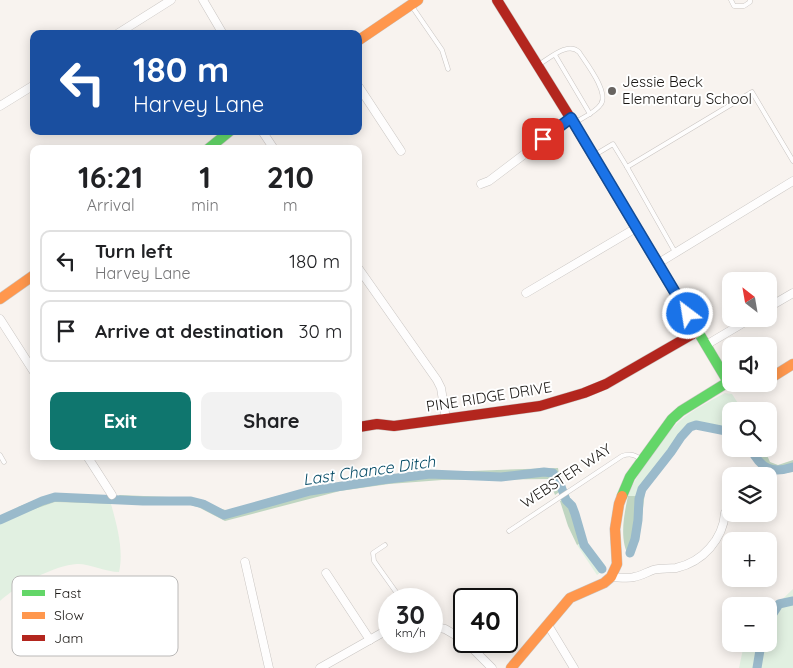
<!DOCTYPE html>
<html lang="en">
<head>
<meta charset="utf-8">
<style>
  body { margin:0; font-family:Quicksand,sans-serif; background:#f2f2f2; color:#202124; height:100vh; display:flex; flex-direction:column; font-size:19px; white-space:nowrap }
  * { box-sizing:border-box; margin:0 }
  p { font-size:16px; color:#757577 }
  .icon { flex:none; width:28px; height:28px; fill:none; stroke:currentColor; stroke-width:2; stroke-linecap:round; stroke-linejoin:round }
  .map { position:relative; flex:1; overflow:hidden }
  .panel { position:absolute; left:30px; top:145px; width:332px; height:315px; display:flex; flex-direction:column; background:#fff; border-radius:10px; box-shadow:0 2px 12px #0003 }
  .panel>* { flex:none }
  .hud { position:absolute; left:30px; top:30px; width:332px; height:105px; border-radius:10px; box-shadow:0 2px 12px #0003; background:#1a4fa0; color:#fff; overflow:hidden }
  .needle { width:32px; rotate:329deg }
  .controls { position:absolute; left:722px; top:272px; display:grid; gap:10px }
  .controls a { display:grid; place-items:center; width:55px; height:55px; border-radius:10px; background:#fff; box-shadow:0 2px 12px #0003; font-size:25px }
  .speed { position:absolute; left:378px; top:588px; display:flex; gap:10px; font-size:25px; font-weight:700; text-align:center }
  .speed>* { display:grid; place-content:center; width:65px; height:65px; border-radius:50%; background:#fff; box-shadow:0 2px 12px #0003; line-height:1 }
  .speed small { font-size:12px; font-weight:400 }
  .speed .limit { border:2px solid #111; border-radius:8px; background:#fff; color:#111 }
  .pin { position:absolute; display:grid; place-items:center; width:42px; height:42px; color:#fff; margin:-21px; border-radius:10px; box-shadow:0 2px 8px #0006 }
  .me { position:absolute; width:55px; margin:-28px; rotate:329deg; stroke-linejoin:round; filter:drop-shadow(0 0 4px #0008) }
  .turn { display:flex; align-items:center; gap:18px; height:105px; padding:0 20px; font-size:22px }
  .turn .icon { width:65px; height:65px; stroke-width:2.5 }
  .turn b { display:block; font-size:35px; line-height:42px }
  .eta { display:flex; justify-content:space-evenly; align-items:center; height:85px; text-align:center }
  .eta b { font-size:30px; font-weight:800; line-height:35px }
  .cta { display:flex; gap:10px; margin-top:auto; padding:10px 20px }
  .cta a { flex:1; height:58px; border-radius:10px; background:#0f766e; color:#fff; font-size:20px; font-weight:800; line-height:58px; text-align:center }
  .cta a+a { background:#f2f2f2; color:#202124 }
  ul { padding:0; list-style:none }
  li { display:flex; align-items:center; gap:15px; height:62px; margin:0 10px 8px; padding:0 10px; border:2px solid #e0e0e0; border-radius:10px }
  li div { flex:1 }
  li b { display:block; font-size:19px }
  li em { font-style:normal }
  .map>svg:first-child { display:block }
</style>
</head>
<body>
<div class="map">
<svg width="793" height="668" viewBox="0 0 793 668">
  <rect width="100%" height="100%" fill="#f8f3ef"/>
  <g fill="#e1f0e1">
    <path d="M725,393L732,394L743,411H731V435L725,431L696,427L688,431L655,475L645,492L635,496H628C637,473 663,435 681,420C694,409 710,401 725,393Z"/>
    <path d="M750,449H763L766,453L760,454L758,463Z"/>
    <path d="M55,502L111,504C117,525 124,551 119,572C106,572 87,563 77,564C55,565 16,586 0,601V516L18,507L26,511Z"/>
    <path d="M585,541L605,565L601,572L597,575L577,545Z"/>
    <path d="M793,589V668H739L744,644H769V612Z"/>
  </g>
  <g fill="#bfd5c1">
    <path d="M766,453L770,462L778,465L793,460V472L777,474L758,463L760,454Z"/>
    <path d="M558,468L562,490L555,495L549,479L442,480L389,484L340,491L225,521L198,507L186,504H123L119,495L194,498C205,501 215,508 226,510C239,512 257,502 270,498C299,490 329,485 360,481C425,472 491,470 558,468Z"/>
    <path d="M645,492L639,540L629,557C619,539 624,515 628,496H635Z"/>
    <path d="M53,495L107,497L111,504L55,502L26,512L18,507L33,501Z"/>
    <path d="M569,496L585,541L577,545L568,526L560,501Z"/>
  </g>
  <g fill="none" stroke-linecap="round" stroke-linejoin="round">
    <g stroke="#9abacb" stroke-width="9">
      <path d="M751,449C761,469 772,474 793,467"/>
      <path d="M0,520L42,501L55,497L143,501H191L203,504L224,515L310,491L381,480L430,474L501,477L544,472L553,473L559,481L566,500L572,506L575,514L584,545L602,569"/>
      <path d="M630,553L635,539L638,520L639,499L642,489L671,452L681,437L690,427L696,425L731,432"/>
      <path d="M769,625L772,615L779,604L793,601"/>
      <path d="M757,668L761,644"/>
    </g>
    <g stroke="#c9c5c2" stroke-width="5">
      <g id="lane">
        <path d="M731,0L734,6H744L750,2V0"/>
        <path d="M411,5L442,50L448,69"/>
        <path d="M555,55L590,114"/>
        <path d="M538,65C550,58 568,41 579,52C586,63 609,92 601,104C596,112 584,117 576,122"/>
        <path d="M593,156L613,144L627,167"/>
        <path d="M675,252L627,167L752,92L793,161"/>
        <path d="M0,455L4,462"/>
        <path d="M509,531L622,456C631,453 635,455 642,460"/>
        <path d="M385,545L373,553L374,561L401,599"/>
      </g>
    </g>
    <g stroke="#c9c5c2" stroke-width="9">
      <g id="street">
        <path d="M203,0L223,34"/>
        <path d="M117,34L171,0"/>
        <path d="M359,87L401,151"/>
        <path d="M0,106L34,85"/>
        <path d="M262,131L274,149"/>
        <path d="M481,184L489,181L571,119"/>
        <path d="M657,264L793,181"/>
        <path d="M359,269L437,380L441,388L446,419"/>
        <path d="M526,293L636,228"/>
        <path d="M769,307L793,293"/>
        <path d="M0,319L34,372"/>
        <path d="M706,345L750,319"/>
        <path d="M87,456L112,495"/>
        <path d="M245,562L269,668"/>
        <path d="M326,573L370,640"/>
        <path d="M611,577C618,577 627,579 634,577C641,576 647,572 653,570C660,568 669,569 676,568C703,562 723,539 725,513"/>
        <path d="M548,625L574,668"/>
        <path d="M431,626L445,629L464,640"/>
        <path d="M465,641L492,668"/>
        <path d="M320,668L389,629"/>
      </g>
    </g>
    <g stroke="#c9c5c2" stroke-width="11">
      <g id="fast">
        <path d="M208,149L230,131"/>
        <path d="M641,236L728,382"/>
        <path d="M734,384H754"/>
        <path d="M622,496L630,477L672,419L681,411L728,382"/>
      </g>
    </g>
    <g stroke="#c9c5c2" stroke-width="11">
      <g id="slow">
        <path d="M359,40L418,0"/>
        <path d="M0,299L34,275"/>
        <path d="M769,379L793,364"/>
        <path d="M511,668L570,598L604,583L611,577L617,564L615,529L619,504L622,496"/>
      </g>
    </g>
    <g stroke="#c9c5c2" stroke-width="11">
      <g id="jam">
        <path d="M497,0L571,119L641,236"/>
        <path d="M359,427L377,424L394,426L540,406L584,393L606,384L698,331"/>
      </g>
    </g>
    <use href="#lane" stroke="#fefdfd" stroke-width="4"/>
    <use href="#street" stroke="#fefdfd" stroke-width="8"/>
    <use href="#fast" stroke="#63d668" stroke-width="10"/>
    <use href="#slow" stroke="#ff974d" stroke-width="10"/>
    <use href="#jam" stroke="#b3261e" stroke-width="10"/>
  </g>
  <g fill="none" stroke-linecap="round" stroke-linejoin="round">
    <g stroke="#114b97" stroke-width="12">
      <path id="route" d="M543,139L571,118L688,314"/>
    </g>
    <use href="#route" stroke="#1a73e8" stroke-width="9"/>
  </g>
  <circle fill="#686461" stroke="#fff" stroke-width="2" cx="612" cy="91" r="5"/>
  <g text-anchor="middle" stroke-width="4" stroke-linejoin="round" paint-order="stroke">
    <g font-size="15" fill="#1a1714" stroke="#fff" text-anchor="start">
      <text x="622" y="87">Jessie Beck<tspan x="622" dy="17">Elementary School</tspan></text>
    </g>
    <g font-size="15" fill="#1a1714" stroke="#fff">
      <text transform="translate(489 397) rotate(-9)" y="5">PINE RIDGE DRIVE</text>
      <text transform="translate(566 476) rotate(-33)" y="5">WEBSTER WAY</text>
    </g>
    <g font-size="16" font-style="italic" fill="#044a65" stroke="#fff">
      <text transform="translate(369 470) rotate(-8)" y="6">Last Chance Ditch</text>
    </g>
  </g>
  <rect x="12" y="576" width="166" height="80" rx="8" fill="#fff" stroke="#bab9b8" stroke-width="1"/>
  <rect x="22" y="590" width="23" height="6" fill="#63d668"/>
  <rect x="22" y="612" width="23" height="7" fill="#ff974d"/>
  <rect x="22" y="635" width="23" height="6" fill="#b3261e"/>
  <g font-size="14" fill="#1a1714">
    <text x="54" y="598">Fast</text>
    <text x="54" y="620">Slow</text>
    <text x="54" y="643">Jam</text>
  </g>
</svg>
<div class="controls">
<a><svg class="needle" viewBox="-14 -14 28 28"><path d="M0-13l5 13h-10z" fill="#e53935"/><path d="M0 13l5-13h-10z" fill="#757577"/></svg></a>
<a><svg class="icon" aria-label="sound" viewBox="0 0 24 24"><path d="M4 9h4l5-4v14l-5-4H4zM17 9q2 3 0 6"/></svg></a>
<a><svg class="icon" aria-label="search" viewBox="0 0 24 24"><circle cx="10" cy="10" r="6"/><path d="M15 15l6 6"/></svg></a>
<a><svg class="icon" aria-label="layers" viewBox="0 0 24 24"><path d="M12 4l9 5-9 5-9-5zM3 14l9 5 9-5"/></svg></a>
<a>+</a>
<a>−</a>
</div>
<div class="speed"><div>30<small>km/h</small></div><div class="limit">40</div></div>
<div class="pin" style="left:543px;top:139px;background:#d93025"><svg class="icon" aria-label="arrive" viewBox="0 0 24 24"><path d="M6 21V4h12l-3 4 3 4H6"/></svg></div>
<svg class="me" style="left:688px;top:314px" viewBox="-20 -20 40 40"><circle r="17" fill="#1a73e8" stroke="#fff" stroke-width="3"/><path d="M0-11L8 9 0 5-8 9z" fill="#fff"/></svg>
<div class="hud">
<div class="turn"><svg class="icon" aria-label="left" viewBox="0 0 24 24"><path d="M17 20v-9H6M10 6l-5 5 5 5"/></svg><div><b>180 m</b>Harvey Lane</div></div>
</div>
<section class="panel">
<div class="eta">
<div><b>16:21</b><p>Arrival</p></div>
<div><b>1</b><p>min</p></div>
<div><b>210</b><p>m</p></div>
</div>
<ul>
<li><svg class="icon" aria-label="left" viewBox="0 0 24 24"><path d="M17 20v-9H6M10 6l-5 5 5 5"/></svg><div><b>Turn left</b><p>Harvey Lane</p></div><em>180 m</em></li>
<li><svg class="icon" aria-label="arrive" viewBox="0 0 24 24"><path d="M6 21V4h12l-3 4 3 4H6"/></svg><div><b>Arrive at destination</b></div><em>30 m</em></li>
</ul>
<div class="cta"><a>Exit</a><a>Share</a></div>
</section>
</div>
</body>
</html>
